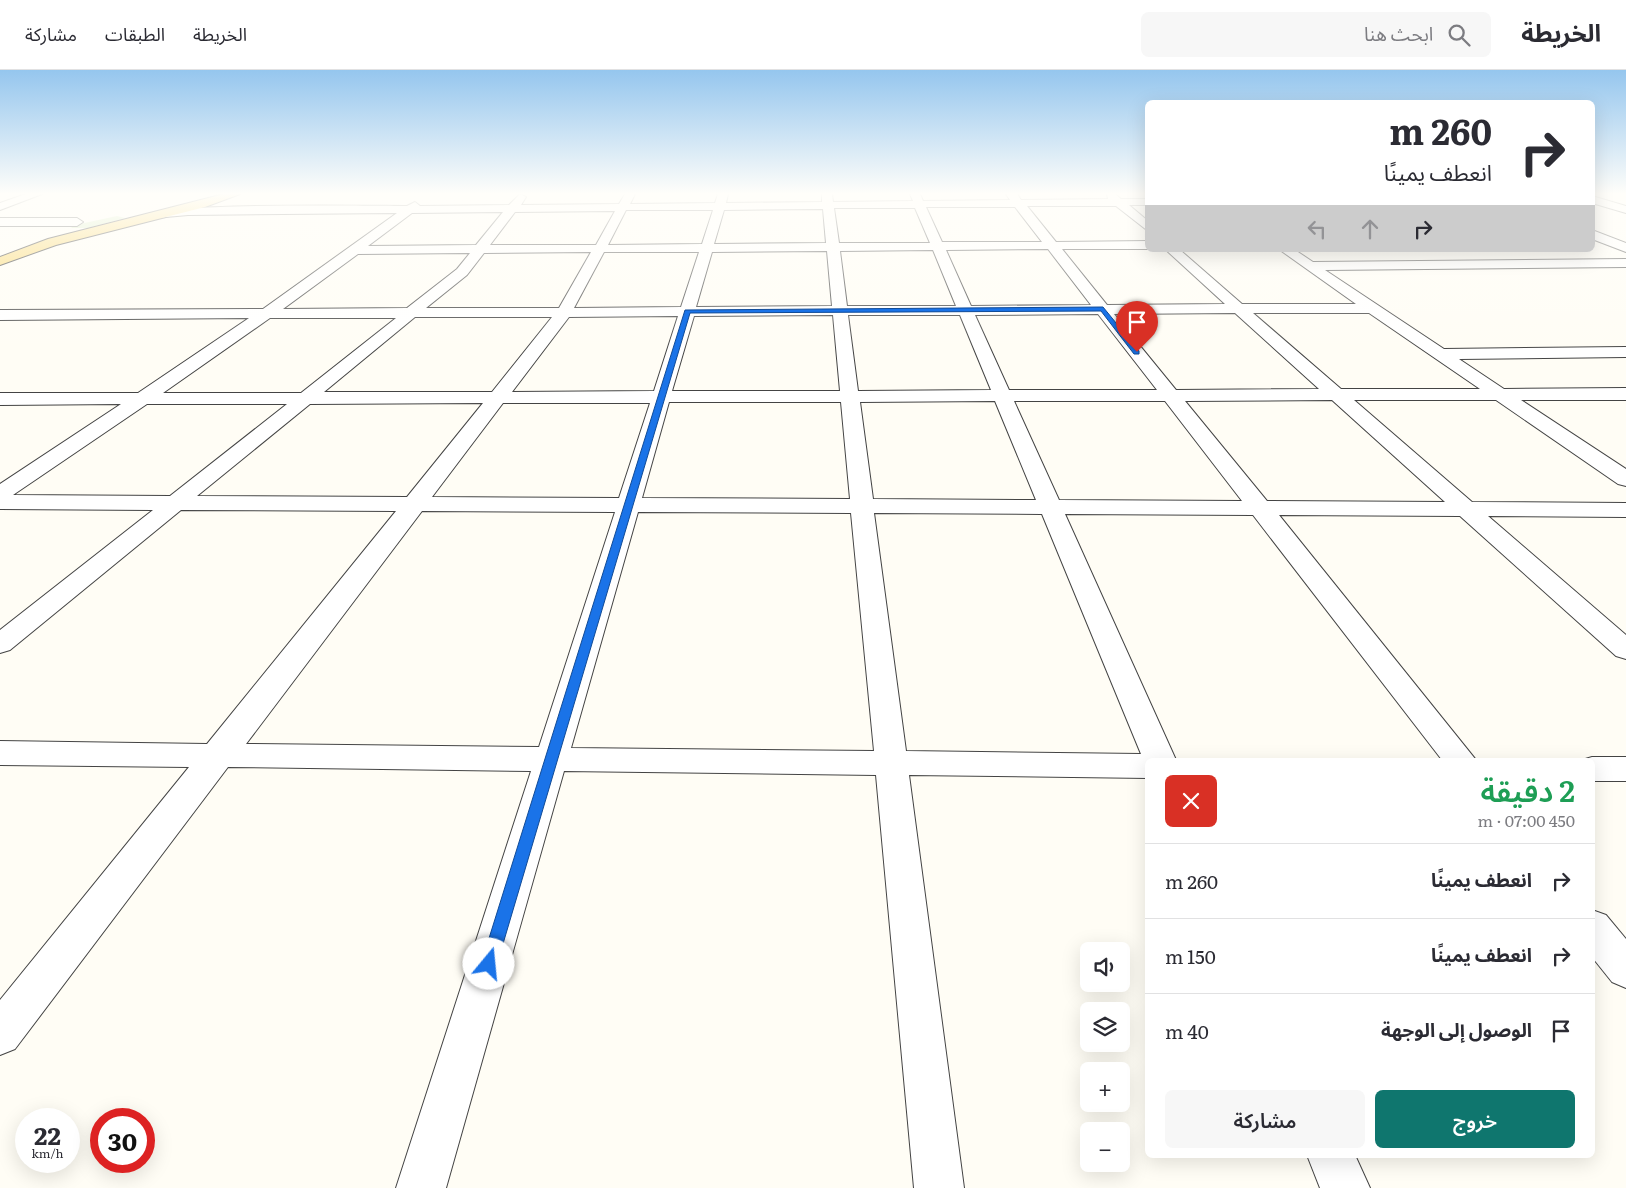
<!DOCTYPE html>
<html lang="ar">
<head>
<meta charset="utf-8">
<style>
  body { margin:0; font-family:Literata,"Noto Sans Arabic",serif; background:#f7f7f7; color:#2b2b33; direction:rtl; height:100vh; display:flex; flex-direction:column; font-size:19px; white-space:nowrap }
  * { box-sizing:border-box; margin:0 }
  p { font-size:16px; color:#7c7c81 }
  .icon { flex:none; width:28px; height:28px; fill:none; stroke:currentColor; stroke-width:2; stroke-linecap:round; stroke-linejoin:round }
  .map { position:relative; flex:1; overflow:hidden; direction:ltr }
  .sheet { position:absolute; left:1145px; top:688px; width:450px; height:400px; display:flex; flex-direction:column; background:#fff; border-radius:8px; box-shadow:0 5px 20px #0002; direction:rtl }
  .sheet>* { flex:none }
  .top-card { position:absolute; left:1145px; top:30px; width:450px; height:152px; border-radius:8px; box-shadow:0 5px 20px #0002; direction:rtl; background:#fff; color:#2b2b33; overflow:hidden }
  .buttons { position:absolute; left:1080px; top:872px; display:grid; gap:10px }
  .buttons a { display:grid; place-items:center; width:50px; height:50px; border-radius:8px; background:#fff; box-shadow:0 5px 20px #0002; font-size:25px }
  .speed { position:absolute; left:15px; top:1038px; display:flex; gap:10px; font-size:25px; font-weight:700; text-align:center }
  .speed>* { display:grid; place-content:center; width:65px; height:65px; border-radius:50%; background:#fff; box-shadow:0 5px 20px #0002; line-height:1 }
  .speed small { font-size:12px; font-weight:400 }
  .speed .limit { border:8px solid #d22; background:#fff; color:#111 }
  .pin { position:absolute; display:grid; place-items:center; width:42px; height:42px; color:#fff; margin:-51px -21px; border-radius:50% 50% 50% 0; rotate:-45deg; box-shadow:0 0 5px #0007 }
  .pin .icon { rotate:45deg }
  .me { position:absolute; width:55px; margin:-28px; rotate:17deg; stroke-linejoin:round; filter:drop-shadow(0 0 4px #0008) }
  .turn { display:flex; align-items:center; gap:18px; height:105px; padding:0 20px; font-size:22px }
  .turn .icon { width:65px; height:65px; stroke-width:2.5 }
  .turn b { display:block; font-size:35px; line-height:42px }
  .lanes { display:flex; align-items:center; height:48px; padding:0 20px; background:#0003; justify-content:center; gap:25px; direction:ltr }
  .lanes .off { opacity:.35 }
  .round { display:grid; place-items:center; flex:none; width:52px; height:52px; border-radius:8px; background:#f7f7f7 }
  .summary { display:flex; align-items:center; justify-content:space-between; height:85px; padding:0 20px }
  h1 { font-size:30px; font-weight:600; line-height:38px; color:#1e9e55 }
  .primary-button { display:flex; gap:10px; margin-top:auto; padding:10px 20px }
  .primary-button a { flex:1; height:58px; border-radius:8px; background:#0f766e; color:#fff; font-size:20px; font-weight:600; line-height:58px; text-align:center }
  .primary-button a+a { background:#f7f7f7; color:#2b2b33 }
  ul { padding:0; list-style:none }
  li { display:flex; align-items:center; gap:15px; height:75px; padding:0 20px; border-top:1px solid #e1e1e2 }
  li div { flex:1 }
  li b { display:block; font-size:19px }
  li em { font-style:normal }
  header { display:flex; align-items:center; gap:30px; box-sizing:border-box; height:70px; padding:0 25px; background:#fff; border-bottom:1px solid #e1e1e2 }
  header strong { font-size:24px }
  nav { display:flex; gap:28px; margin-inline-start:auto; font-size:18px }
  .search { width:350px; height:45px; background:#f7f7f7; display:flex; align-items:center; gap:12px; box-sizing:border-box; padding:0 18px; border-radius:8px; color:#7c7c81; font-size:19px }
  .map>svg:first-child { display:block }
</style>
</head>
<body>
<header>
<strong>الخريطة</strong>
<div class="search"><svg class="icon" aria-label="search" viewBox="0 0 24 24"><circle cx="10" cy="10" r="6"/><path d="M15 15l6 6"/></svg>ابحث هنا</div>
<nav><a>الخريطة</a><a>الطبقات</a><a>مشاركة</a></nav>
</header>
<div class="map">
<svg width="1626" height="1118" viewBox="0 0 1626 1118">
  <rect width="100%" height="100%" fill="#fffdf5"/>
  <path fill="#d5ebbd" d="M117,146L125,148L88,158H71L75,155Z"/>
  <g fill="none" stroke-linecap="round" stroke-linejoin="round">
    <g stroke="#444" stroke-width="2">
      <g id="street">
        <path d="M26,124H42L0,140V133Z"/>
        <path d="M520,124L526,127L521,135L619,134L625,124H635L630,134L715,133L718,124H728L726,133L822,132V124H832L833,132L913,131L910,124H920L923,131L1010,130L1006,124H1017L1021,130L1108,129L1107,124H1115L1121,129H1148V135H1129L1148,151V161L1116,136H1027L1056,172L1148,171V179H1062L1107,235L1225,234L1166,180H1180L1242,234H1356L1280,180H1295L1313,192L1626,189V197L1325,200L1444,279L1626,277V287L1459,289L1504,319L1626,318V330H1521L1626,399V416L1618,414L1496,330H1354L1472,432L1626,433V447L1488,446L1626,565V589L1616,586L1460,446L1279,445L1476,690H1442L1253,445L1065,444L1176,690H1148V708L909,705L964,1118H914L876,705L564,701L446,1118H396L531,701L228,697L15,979L0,985V930L189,697L0,695V671L207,674L396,441L181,440L10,580L0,583V560L153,440L0,439V414L121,334L0,335V323H138L249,248L0,250V240L263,239L397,143L188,145L144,149L142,147C156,132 372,136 407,136L415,132L420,136L509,135ZM926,137H1015L1042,172H942ZM834,138H915L930,173H839ZM823,139L826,173L714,174L724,140ZM626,140H713L702,174L608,175ZM615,141L596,175H490L515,142ZM503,142L476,175L368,176L412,143ZM1048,179L1091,235L971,236L946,180ZM933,180L956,236H847L840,181ZM827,181L832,236L696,237L712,182ZM591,182L559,238H426L467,205L484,183ZM604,182H699L681,237L574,238ZM470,183L457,199L407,238L283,239L358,184ZM1235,243L1319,319L1176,320L1114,244ZM1253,243H1369L1480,319H1341ZM1098,244L1157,320H1009L975,245ZM833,245L840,321H672L694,246ZM848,245H960L991,320L858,321ZM678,246L654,321L512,322L569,247ZM415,247H552L492,322H324ZM270,248H396L301,323H163ZM1332,330L1445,432L1267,431L1185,331ZM995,331L1036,430L873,429L860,332ZM1014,331H1165L1242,431L1059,430ZM669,332H841L850,429L642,428ZM483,333L407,427L197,426L310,334ZM503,333H650L619,428L432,427ZM147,334H287L170,426L13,425ZM422,441L615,442L539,677L246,674ZM638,442L851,443L874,681L571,678ZM874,443L1042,444L1141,684L906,681Z"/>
        <path d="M1592,126L1626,136V143L1592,133Z"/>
        <path d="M0,148H77L83,152L77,156H0Z"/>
        <path d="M1592,160L1626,173V182L1592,169Z"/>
        <path d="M1592,687H1626V711H1592V690H1582Z"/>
        <path d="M1592,840L1606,845L1626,869V918L1612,912L1592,887Z"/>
        <path d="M1307,1085H1355L1370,1118H1320Z"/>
      </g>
    </g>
    <g stroke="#222" stroke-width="2">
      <path id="primary" d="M224,124H240L205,137L56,175L0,195V187L48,169Z"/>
    </g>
    <use href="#street" fill="#fff" fill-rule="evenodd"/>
    <use href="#primary" fill="#f9d66b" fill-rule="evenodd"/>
  </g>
  <linearGradient id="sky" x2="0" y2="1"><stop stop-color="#95c6ee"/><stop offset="0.44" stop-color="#fffefa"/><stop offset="1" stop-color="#fffefa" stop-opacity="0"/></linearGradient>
  <rect width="1626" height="281" fill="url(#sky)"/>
  <path fill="#1a73e8" stroke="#114b97" d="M1103,237L1139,281V284H1134L1101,241L690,243L497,894L495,900L489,902L483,900L481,894L685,240Z"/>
</svg>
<div class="buttons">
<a><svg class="icon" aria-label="sound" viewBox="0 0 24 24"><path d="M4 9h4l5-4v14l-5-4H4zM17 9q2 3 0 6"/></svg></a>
<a><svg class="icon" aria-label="layers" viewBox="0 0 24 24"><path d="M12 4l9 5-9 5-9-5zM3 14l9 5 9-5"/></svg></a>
<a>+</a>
<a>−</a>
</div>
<div class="speed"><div>22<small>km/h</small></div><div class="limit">30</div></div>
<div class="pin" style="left:1137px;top:282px;background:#d93025"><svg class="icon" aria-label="arrive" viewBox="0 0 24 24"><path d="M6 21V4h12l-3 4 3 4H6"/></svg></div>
<svg class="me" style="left:489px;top:894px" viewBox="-20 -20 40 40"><circle r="19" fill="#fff"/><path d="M0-13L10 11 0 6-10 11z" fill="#1a73e8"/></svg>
<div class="top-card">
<div class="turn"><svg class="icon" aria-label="right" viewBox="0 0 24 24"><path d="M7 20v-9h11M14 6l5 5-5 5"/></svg><div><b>260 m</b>انعطف يمينًا</div></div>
<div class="lanes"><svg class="icon off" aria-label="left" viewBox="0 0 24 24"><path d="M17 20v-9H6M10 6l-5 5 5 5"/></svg><svg class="icon off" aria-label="ahead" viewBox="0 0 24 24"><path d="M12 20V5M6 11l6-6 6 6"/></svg><svg class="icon" aria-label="right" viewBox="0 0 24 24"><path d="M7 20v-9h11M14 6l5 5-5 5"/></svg></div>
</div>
<section class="sheet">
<div class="summary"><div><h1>2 دقيقة</h1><p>450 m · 07:00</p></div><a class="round" style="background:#d93025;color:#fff"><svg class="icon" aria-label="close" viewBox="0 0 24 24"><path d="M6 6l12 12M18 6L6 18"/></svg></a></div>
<ul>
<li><svg class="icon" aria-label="right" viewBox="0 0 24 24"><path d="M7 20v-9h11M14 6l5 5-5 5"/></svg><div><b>انعطف يمينًا</b></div><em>260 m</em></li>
<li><svg class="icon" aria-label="right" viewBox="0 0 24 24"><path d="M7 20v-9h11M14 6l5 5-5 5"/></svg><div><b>انعطف يمينًا</b></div><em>150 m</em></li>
<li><svg class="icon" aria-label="arrive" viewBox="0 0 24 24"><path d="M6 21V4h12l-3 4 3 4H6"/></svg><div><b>الوصول إلى الوجهة</b></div><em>40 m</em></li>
</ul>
<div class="primary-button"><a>خروج</a><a>مشاركة</a></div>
</section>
</div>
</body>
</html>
